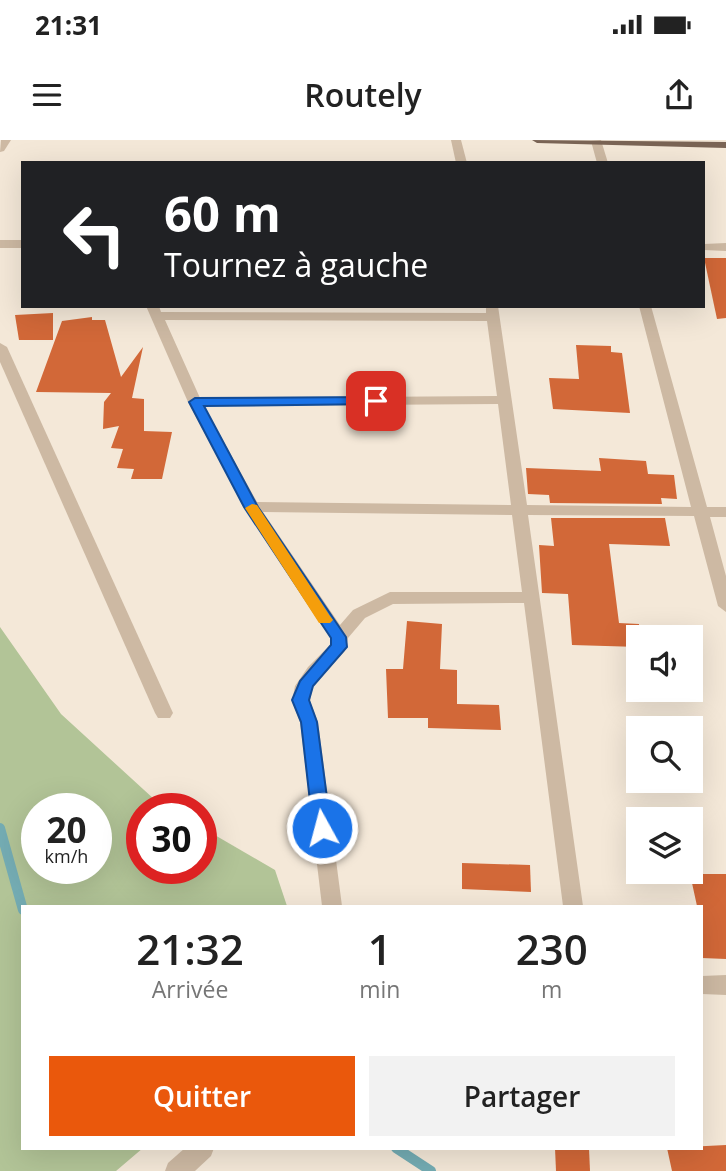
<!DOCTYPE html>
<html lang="fr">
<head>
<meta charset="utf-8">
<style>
  body { margin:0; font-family:"Open Sans",sans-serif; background:#f2f2f2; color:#222; height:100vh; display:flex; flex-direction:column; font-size:26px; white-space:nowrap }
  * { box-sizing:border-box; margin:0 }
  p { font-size:23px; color:#767676 }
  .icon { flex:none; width:38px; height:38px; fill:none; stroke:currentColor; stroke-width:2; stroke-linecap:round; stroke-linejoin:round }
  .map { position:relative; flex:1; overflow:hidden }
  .drawer { position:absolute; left:21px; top:765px; width:682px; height:245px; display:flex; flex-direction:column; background:#fff; border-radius:0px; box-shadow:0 7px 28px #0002 }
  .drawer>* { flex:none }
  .top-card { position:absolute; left:21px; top:21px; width:684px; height:147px; border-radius:0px; box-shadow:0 7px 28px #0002; background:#202124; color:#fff; overflow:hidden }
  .controls { position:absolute; left:626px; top:485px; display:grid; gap:14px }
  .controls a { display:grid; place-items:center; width:77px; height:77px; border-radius:0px; background:#fff; box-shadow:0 7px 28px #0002; font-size:35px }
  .speed { position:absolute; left:21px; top:653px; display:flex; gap:14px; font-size:35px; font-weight:700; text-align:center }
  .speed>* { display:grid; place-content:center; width:91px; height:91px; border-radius:50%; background:#fff; box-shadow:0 7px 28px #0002; line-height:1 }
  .speed small { font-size:18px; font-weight:400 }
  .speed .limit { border:10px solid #d22; background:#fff; color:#111 }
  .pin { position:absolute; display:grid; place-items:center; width:60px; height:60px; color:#fff; margin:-30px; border-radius:14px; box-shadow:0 4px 10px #0006 }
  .me { position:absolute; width:77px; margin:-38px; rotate:353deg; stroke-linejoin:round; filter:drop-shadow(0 0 5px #0008) }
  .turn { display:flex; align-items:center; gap:24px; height:147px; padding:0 28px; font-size:32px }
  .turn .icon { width:91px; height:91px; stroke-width:2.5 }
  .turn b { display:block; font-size:49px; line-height:60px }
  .eta { display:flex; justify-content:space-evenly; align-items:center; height:119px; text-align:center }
  .eta b { font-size:42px; font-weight:600; line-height:49px }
  .action { display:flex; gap:14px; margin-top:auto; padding:14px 28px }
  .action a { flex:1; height:80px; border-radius:0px; background:#ea580c; color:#fff; font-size:28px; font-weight:600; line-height:80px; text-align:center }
  .action a+a { background:#f2f2f2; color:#222 }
  .status { display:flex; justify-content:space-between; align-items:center; height:49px; padding:0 35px; background:#fff; direction:ltr }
  .status svg { height:19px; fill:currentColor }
  header { display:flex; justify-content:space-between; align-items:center; height:91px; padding:0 28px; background:#fff; font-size:32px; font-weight:600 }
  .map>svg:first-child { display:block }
</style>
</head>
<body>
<div class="status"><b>21:31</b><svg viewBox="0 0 49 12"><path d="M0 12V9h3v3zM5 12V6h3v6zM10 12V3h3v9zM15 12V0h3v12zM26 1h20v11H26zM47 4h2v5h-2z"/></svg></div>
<header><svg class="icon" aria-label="menu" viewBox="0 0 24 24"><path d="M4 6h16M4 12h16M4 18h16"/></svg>Routely<svg class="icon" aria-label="share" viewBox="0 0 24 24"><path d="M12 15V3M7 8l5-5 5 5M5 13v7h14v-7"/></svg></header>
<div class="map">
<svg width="726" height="1031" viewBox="0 0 726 1031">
  <rect width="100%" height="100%" fill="#f4e8d8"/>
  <path fill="#b2c497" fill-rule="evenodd" d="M0,487L61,574L155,660L169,668H142V728H201V687L275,730L287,766H23V1008H143L116,1031H0ZM37,668H96V728H37Z"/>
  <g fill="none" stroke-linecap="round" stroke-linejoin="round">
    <g stroke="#74acb3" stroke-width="10">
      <path d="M0,688L23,770"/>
      <path d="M396,1008L431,1031"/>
    </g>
  </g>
  <g fill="#d26838">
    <path d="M704,118H726V178L717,179Z"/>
    <path d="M53,173V200H19L15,175Z"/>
    <path d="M92,177V180H105L121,237L143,207L132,258L144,259V291L172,292L162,339H131L134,329L117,328L123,309L111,308L119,286L103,289L104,262L111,253L36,252L62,181Z"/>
    <path d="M576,205L611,206V212L622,213L630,273L553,269L549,238L579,239Z"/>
    <path d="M599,318L646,321L648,334L674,335L677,359L661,358L662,364L550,363L549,355L528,354L526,328L601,331Z"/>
    <path d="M551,378H665L670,406L609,404L619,483L639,484V507L572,505L568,454L542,453L539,405L554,406Z"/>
    <path d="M407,481L442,484L440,529L457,530V564L499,565L501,590L428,588V578H388L386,529H403Z"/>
    <path d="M462,723L530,725L531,752L462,749Z"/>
    <path d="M701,734H726V819L702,818V766H697L692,743H703Z"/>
    <path d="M726,1005V1031H672L667,1008Z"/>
    <path d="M555,1008H589L590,1031H556Z"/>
  </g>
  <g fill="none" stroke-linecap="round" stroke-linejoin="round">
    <g fill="#cdb9a3" fill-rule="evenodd">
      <path d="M11,0L4,11L0,12L1,0Z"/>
      <path d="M451,0H461L467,23H456Z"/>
      <path d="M591,1L601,0L608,23H597Z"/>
      <rect x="0" y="100" width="23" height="8"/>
      <path d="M726,103V111L704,110V104Z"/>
      <path d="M146,166H159L161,172L486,173V166H498L527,365L691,367L639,166H651L707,367H726V377H710L726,436V472L718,466L694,376L528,375L583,766H563L524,463L393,464L365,478L348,498L345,511L313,546L310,561L318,582L342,766H322L300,582L292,561L295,546L308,527L330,505V497L244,367L188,262ZM165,180L487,181L497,256L200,258ZM498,264L511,365L257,362L204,266ZM263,372L512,375L522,452H390L353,470L340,485Z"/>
      <path d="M0,203L7,207L173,573L170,578H158L155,573L0,222Z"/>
      <path d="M726,835V855L702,854V836Z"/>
      <path d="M185,1008H214L211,1016L195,1031H165L168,1023Z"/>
    </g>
    <path fill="#7a6455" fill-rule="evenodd" d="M532,0L726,2V8L537,3Z"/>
  </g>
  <path fill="#1a73e8" stroke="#114b97" stroke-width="2" d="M376,257L382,261L380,264L204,266L258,367L346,497L347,507L313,546L309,560L317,582L331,688L328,693H316L313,688L301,582L292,560L300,541L331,505V498L244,367L189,262L195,258Z"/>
  <path fill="#f59e0b" d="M252,364L257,365L330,476L333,480L330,483H319L245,368Z"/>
</svg>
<div class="controls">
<a><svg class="icon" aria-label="sound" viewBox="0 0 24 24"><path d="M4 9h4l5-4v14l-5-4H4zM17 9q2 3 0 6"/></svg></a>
<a><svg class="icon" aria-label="search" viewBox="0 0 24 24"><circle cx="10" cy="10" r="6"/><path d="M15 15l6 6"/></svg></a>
<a><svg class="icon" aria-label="layers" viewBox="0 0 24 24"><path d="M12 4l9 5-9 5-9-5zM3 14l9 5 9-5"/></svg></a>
</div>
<div class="speed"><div>20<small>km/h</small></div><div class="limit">30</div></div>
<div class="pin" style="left:376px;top:261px;background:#d93025"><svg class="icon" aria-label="arrive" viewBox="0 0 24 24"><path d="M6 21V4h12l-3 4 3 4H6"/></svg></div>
<svg class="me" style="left:322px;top:688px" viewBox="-20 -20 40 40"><circle r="17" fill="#1a73e8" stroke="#fff" stroke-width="3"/><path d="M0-11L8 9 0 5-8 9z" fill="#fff"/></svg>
<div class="top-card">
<div class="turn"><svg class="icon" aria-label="left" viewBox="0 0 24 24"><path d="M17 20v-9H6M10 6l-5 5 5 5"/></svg><div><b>60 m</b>Tournez à gauche</div></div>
</div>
<section class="drawer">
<div class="eta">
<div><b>21:32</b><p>Arrivée</p></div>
<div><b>1</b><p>min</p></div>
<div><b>230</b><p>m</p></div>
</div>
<div class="action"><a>Quitter</a><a>Partager</a></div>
</section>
</div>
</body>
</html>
